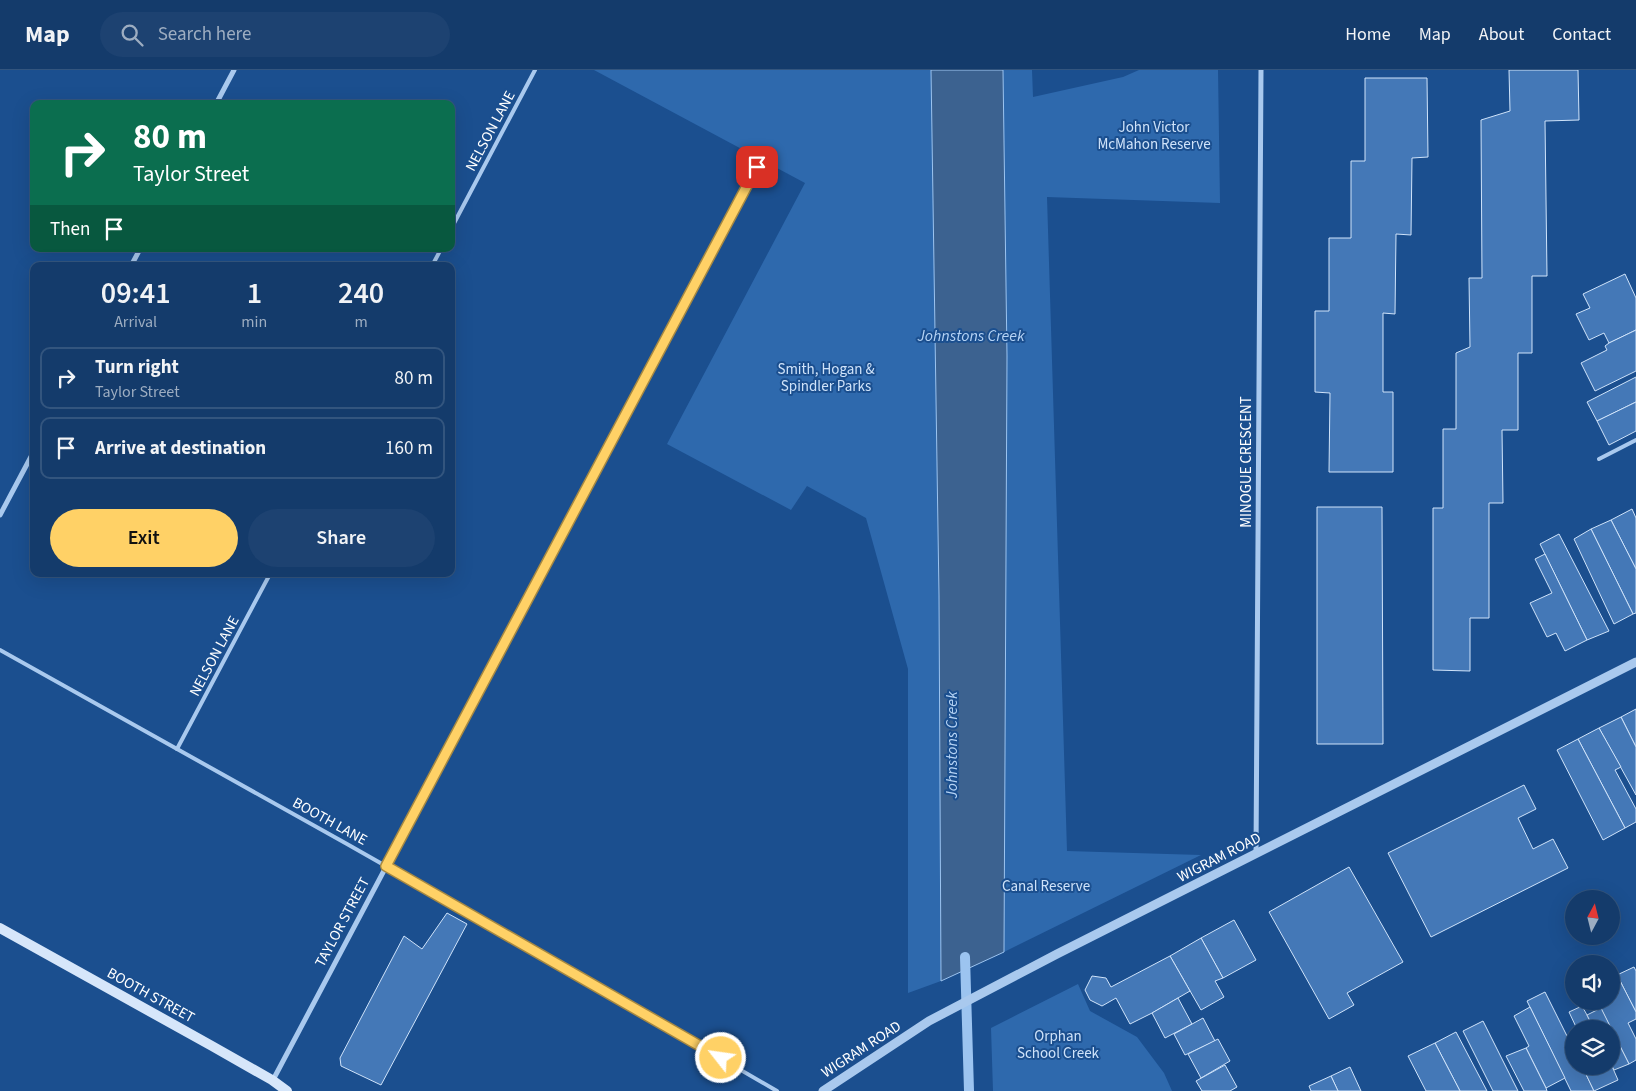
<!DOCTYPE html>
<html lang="en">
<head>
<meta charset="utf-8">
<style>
  body { margin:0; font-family:"Source Sans 3",sans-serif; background:#1d4271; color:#f1f3f6; height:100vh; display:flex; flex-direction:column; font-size:19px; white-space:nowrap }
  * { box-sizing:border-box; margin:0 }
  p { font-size:16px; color:#9dadc1 }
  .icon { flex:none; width:28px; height:28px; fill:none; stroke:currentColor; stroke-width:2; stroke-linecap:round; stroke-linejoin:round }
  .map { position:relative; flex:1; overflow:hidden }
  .drawer { position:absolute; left:30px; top:192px; width:425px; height:315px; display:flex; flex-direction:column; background:#143b6b; border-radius:10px; box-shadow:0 5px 20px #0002,0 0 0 1px #33557e }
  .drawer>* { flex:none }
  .banner { position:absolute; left:30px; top:30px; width:425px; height:152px; border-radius:10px; box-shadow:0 5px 20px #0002,0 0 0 1px #33557e; background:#0b6e4f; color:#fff; overflow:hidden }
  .needle { width:32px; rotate:7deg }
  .tools { position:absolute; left:1565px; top:820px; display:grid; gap:10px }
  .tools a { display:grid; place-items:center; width:55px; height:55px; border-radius:50%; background:#143b6b; box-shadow:0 5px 20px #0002,0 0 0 1px #33557e; font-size:25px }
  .pin { position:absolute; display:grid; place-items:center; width:42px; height:42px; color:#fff; margin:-21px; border-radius:10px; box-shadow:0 2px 8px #0006 }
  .me { position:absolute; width:55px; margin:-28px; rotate:300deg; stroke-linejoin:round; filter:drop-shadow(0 0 4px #0008) }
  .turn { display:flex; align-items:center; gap:18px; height:105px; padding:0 20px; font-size:22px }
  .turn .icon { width:65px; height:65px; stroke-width:2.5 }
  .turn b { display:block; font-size:35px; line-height:42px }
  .then { display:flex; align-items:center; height:48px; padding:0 20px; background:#0003; gap:10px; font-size:19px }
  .eta { display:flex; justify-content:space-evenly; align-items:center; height:85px; text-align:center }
  .eta b { font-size:30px; font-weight:600; line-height:35px }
  .primary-button { display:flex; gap:10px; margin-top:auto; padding:10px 20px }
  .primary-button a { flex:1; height:58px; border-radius:30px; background:#ffd166; color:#111; font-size:20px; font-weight:600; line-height:58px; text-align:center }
  .primary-button a+a { background:#1d4271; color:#f1f3f6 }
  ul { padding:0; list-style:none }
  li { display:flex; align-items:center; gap:15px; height:62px; margin:0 10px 8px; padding:0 10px; border:2px solid #33557e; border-radius:10px }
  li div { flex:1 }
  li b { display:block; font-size:19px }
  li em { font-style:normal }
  header { display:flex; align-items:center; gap:30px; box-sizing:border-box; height:70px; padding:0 25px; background:#143b6b; border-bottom:1px solid #33557e }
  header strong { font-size:24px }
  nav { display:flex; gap:28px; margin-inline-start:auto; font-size:18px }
  .search { width:350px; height:45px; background:#1d4271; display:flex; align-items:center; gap:12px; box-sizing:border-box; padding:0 18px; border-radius:28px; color:#9dadc1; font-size:19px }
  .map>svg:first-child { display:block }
</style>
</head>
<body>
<header>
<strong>Map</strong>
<div class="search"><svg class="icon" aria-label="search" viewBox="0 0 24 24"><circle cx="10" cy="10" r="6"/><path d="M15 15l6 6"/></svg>Search here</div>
<nav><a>Home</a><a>Map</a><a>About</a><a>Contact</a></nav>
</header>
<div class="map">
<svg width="1636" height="1021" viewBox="0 0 1636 1021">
  <rect width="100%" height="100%" fill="#1b4f8f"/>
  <g fill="#2e69ad">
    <path d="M594,0H931L939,526L941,911L908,923V599L866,448L807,416L791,440L667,374L805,113Z"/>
    <path d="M1003,0H1032L1033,27L1123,7L1139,0H1218L1220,133L1047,127L1067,781L1201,785L1004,882L1007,286Z"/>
    <path d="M1078,914L1090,941L1137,967L1164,1003L1172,1021H993L991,958Z"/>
  </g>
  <path fill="#3c6290" stroke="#9cc4f0" d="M931,0H1003L1007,286L1004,882L941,911L939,526Z"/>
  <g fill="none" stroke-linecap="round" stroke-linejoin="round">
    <path stroke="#9cc4f0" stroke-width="10" d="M965,887L969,1021"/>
  </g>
  <g fill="#4478b7" stroke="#cfe3fa">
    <path d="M1509,0H1578L1579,50L1545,51L1547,206H1532V283H1518V360H1502L1503,433H1489V548H1470V601L1433,600V438H1443V359H1456V283L1470,277L1469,208H1482L1481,50L1510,41Z"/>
    <path d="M1365,8H1427L1428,87L1412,88L1411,165L1396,164L1395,244L1383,243V322H1393V402H1329L1330,323L1315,322V241H1329V168H1351V91H1365Z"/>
    <path d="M1625,204L1636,228V260L1609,273L1604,263L1589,270L1576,244L1590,238L1583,224Z"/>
    <path d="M1636,260V301L1595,321L1581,293L1607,280L1605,276L1609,273Z"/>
    <path d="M1636,307V332L1597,351L1587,332Z"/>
    <path d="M1636,332V361L1609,375L1597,351Z"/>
    <path d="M1317,437H1382L1383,674H1317Z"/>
    <path d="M1632,439L1636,448V499L1611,450Z"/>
    <path d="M1611,450L1636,499V543L1633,544L1591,459Z"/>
    <path d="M1591,459L1633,544L1614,554L1574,469Z"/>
    <path d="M1559,464L1609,561L1587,570L1540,474Z"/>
    <path d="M1545,484L1587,570L1565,581L1556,563L1547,567L1530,533L1552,523L1535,489Z"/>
    <path d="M1636,639V677L1621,647Z"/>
    <path d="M1621,647L1636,677V725L1599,658Z"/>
    <path d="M1599,658L1621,697L1615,700L1636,739V752L1625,758L1578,669Z"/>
    <path d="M1578,669L1625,758L1603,770L1557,680Z"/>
    <path d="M1524,715L1536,739L1518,748L1533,779L1553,769L1568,798L1431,867L1388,783Z"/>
    <path d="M1349,797L1403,892L1347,923L1354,935L1329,949L1269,842Z"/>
    <path d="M447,843L467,854L381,1015L341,996L340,988L404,866L422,879Z"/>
    <path d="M1234,850L1256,890L1223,908L1201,868Z"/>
    <path d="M1201,868L1223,908L1215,911L1224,927L1201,940L1170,886Z"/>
    <path d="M1170,886L1190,921L1152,943L1130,954L1116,928L1102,936L1090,930L1085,920L1092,906L1106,908L1111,917Z"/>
    <path d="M1634,897L1636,901V942L1617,905Z"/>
    <path d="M1617,905L1636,942V949L1628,953L1636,969V990L1629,994L1597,931H1611V908Z"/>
    <path d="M1545,922L1574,980V996H1582L1594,1021H1571L1527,931Z"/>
    <path d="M1178,928L1192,954L1165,968L1152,943Z"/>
    <path d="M1582,936L1587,945L1594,959H1577L1569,942Z"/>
    <path d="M1530,937L1565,1008L1546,1018L1526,978L1529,976L1514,946Z"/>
    <path d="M1601,938L1629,994L1614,1000L1611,994V959H1594L1587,945Z"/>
    <path d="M1203,948L1215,971L1185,985L1174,964Z"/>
    <path d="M1483,951L1518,1021H1493L1463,961Z"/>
    <path d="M1456,962L1487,1021H1460L1435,973Z"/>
    <path d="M1218,969L1230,991L1201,1008L1188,984Z"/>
    <path d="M1435,973L1460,1021H1426L1408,986Z"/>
    <path d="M1526,978L1546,1018L1547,1021H1524L1506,986Z"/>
    <path d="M1611,994L1618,1010L1594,1021L1582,996H1611Z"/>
    <path d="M1225,995L1237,1017L1230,1021H1202L1196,1011Z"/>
    <path d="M1350,997L1361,1021H1338L1331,1006Z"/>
    <path d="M1331,1006L1338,1021H1311L1309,1016Z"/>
  </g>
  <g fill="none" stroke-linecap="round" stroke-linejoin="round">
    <g stroke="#a9c9ee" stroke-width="4">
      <path d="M451,159L535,0"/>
      <path d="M432,196L441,179"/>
      <path d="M1599,389L1636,370"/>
      <path d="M0,580L347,774L560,895L777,1021"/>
      <path d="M177,679L270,504"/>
    </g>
    <g stroke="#a9c9ee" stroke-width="5">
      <path d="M216,34L234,0"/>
      <path d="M131,196L140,179"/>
      <path d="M0,445L34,381"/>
      <path d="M1256,784L1261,0"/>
      <path d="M273,1010L757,97"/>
    </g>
    <path stroke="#a9c9ee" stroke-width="9" d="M823,1021L929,951L1057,884L1636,592"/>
    <path stroke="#d6e6fa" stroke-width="10" d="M0,858L212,976L272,1010L287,1021"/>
  </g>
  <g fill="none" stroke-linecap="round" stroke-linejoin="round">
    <g stroke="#a68842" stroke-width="12">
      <path id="route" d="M721,988L386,796L757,97"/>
    </g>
    <use href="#route" stroke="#ffd166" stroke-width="9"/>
  </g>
  <g text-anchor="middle" stroke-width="4" stroke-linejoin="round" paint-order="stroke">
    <g font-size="15" fill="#cfe3fa" stroke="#1b4f8f">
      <text x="1154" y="62">John Victor<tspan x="1154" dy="17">McMahon Reserve</tspan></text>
      <text x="826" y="304">Smith, Hogan &amp;<tspan x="826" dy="17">Spindler Parks</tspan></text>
      <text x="1046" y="821">Canal Reserve</text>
      <text x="1058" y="971">Orphan<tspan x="1058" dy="17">School Creek</tspan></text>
    </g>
    <g font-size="15" fill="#fff" stroke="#1b4f8f">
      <text transform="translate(490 61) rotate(-62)" y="5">NELSON LANE</text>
      <text transform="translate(1246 392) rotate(-90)" y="5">MINOGUE CRESCENT</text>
      <text transform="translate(214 586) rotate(-62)" y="5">NELSON LANE</text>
      <text transform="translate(330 751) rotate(29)" y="5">BOOTH LANE</text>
      <text transform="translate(1219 787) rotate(-27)" y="5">WIGRAM ROAD</text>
      <text transform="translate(342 852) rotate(-62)" y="5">TAYLOR STREET</text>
      <text transform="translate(151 925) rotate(29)" y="5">BOOTH STREET</text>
      <text transform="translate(861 979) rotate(-33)" y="5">WIGRAM ROAD</text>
    </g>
    <g font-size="16" font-style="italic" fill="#b5d3f5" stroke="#1b4f8f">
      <text x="971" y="271">Johnstons Creek</text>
      <text transform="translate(951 675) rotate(-90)" y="6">Johnstons Creek</text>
    </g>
  </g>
</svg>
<div class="tools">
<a><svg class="needle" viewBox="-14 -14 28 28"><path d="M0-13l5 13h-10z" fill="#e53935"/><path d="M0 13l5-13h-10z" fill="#9dadc1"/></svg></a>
<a><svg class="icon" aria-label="sound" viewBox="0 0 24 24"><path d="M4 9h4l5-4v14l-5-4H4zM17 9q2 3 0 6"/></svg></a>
<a><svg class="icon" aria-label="layers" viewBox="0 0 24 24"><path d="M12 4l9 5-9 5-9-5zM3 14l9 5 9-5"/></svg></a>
</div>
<div class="pin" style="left:757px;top:97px;background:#d93025"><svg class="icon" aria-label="arrive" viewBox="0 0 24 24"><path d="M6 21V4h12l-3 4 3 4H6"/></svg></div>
<svg class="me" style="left:721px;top:988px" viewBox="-20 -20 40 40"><circle r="17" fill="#ffd166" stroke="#fff" stroke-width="3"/><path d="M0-11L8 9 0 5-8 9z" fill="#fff"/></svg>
<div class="banner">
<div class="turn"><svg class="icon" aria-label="right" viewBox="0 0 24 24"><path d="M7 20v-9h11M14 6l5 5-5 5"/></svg><div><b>80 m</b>Taylor Street</div></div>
<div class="then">Then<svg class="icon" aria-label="arrive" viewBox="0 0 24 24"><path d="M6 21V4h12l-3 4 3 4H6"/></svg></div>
</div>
<section class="drawer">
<div class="eta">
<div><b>09:41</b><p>Arrival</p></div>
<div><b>1</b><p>min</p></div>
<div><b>240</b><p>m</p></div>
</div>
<ul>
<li><svg class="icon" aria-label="right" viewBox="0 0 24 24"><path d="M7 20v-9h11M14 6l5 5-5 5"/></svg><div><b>Turn right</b><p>Taylor Street</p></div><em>80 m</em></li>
<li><svg class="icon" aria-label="arrive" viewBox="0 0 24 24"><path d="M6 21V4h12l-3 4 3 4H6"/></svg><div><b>Arrive at destination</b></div><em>160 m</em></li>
</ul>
<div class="primary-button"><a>Exit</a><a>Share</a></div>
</section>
</div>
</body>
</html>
